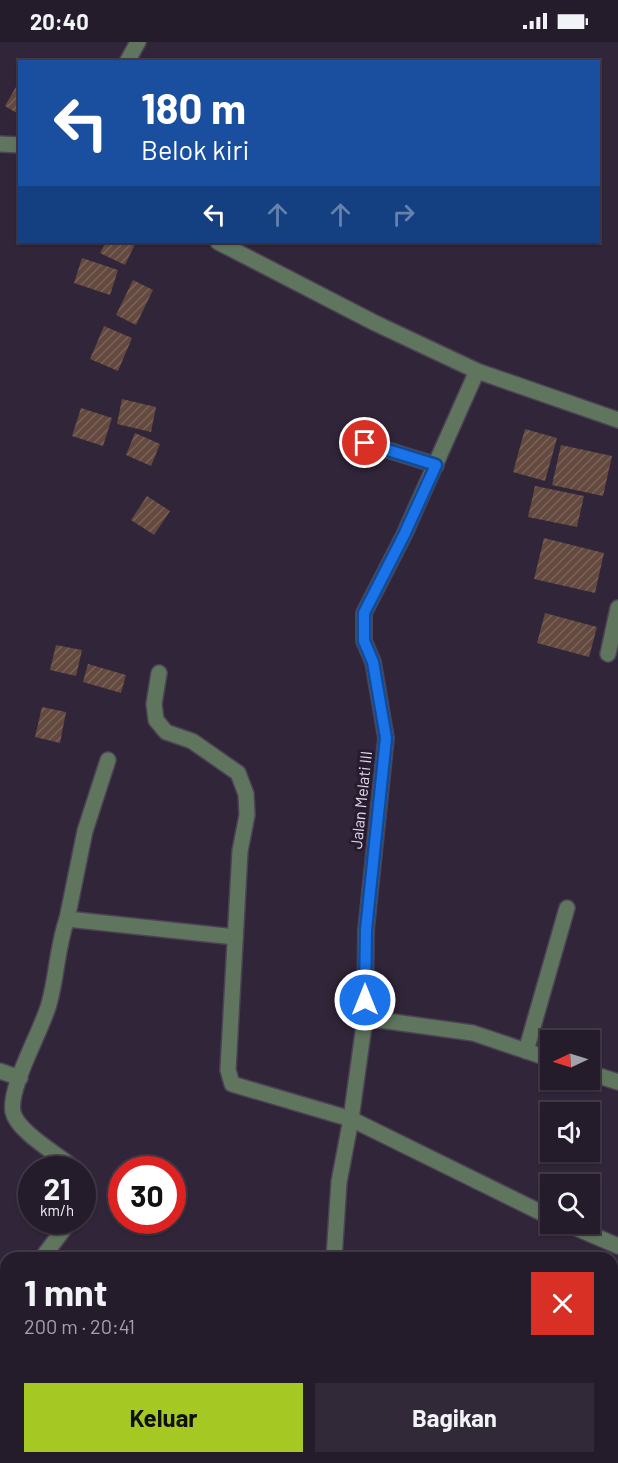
<!DOCTYPE html>
<html lang="id">
<head>
<meta charset="utf-8">
<style>
  body { margin:0; font-family:Barlow,sans-serif; background:#312937; color:#f1f3f6; height:100vh; display:flex; flex-direction:column; font-size:22px; white-space:nowrap }
  * { box-sizing:border-box; margin:0 }
  p { font-size:20px; color:#a3a1a9 }
  .icon { flex:none; width:33px; height:33px; fill:none; stroke:currentColor; stroke-width:2; stroke-linecap:round; stroke-linejoin:round }
  .map { position:relative; flex:1; overflow:hidden }
  .side { position:absolute; left:0px; top:1210px; width:618px; height:212px; display:flex; flex-direction:column; background:#251c2b; border-radius:18px 18px 0 0; box-shadow:0 2px 4px #0004,0 0 0 2px #423a47 }
  .side>* { flex:none }
  .top-card { position:absolute; left:18px; top:18px; width:582px; height:183px; border-radius:0px; box-shadow:0 2px 4px #0004,0 0 0 2px #423a47; background:#1a4fa0; color:#fff; overflow:hidden }
  .needle { width:39px; rotate:266deg }
  .fabs { position:absolute; left:540px; top:988px; display:grid; gap:12px }
  .fabs a { display:grid; place-items:center; width:60px; height:60px; border-radius:0px; background:#251c2b; box-shadow:0 2px 4px #0004,0 0 0 2px #423a47; font-size:30px }
  .speed { position:absolute; left:18px; top:1114px; display:flex; gap:12px; font-size:30px; font-weight:700; text-align:center }
  .speed>* { display:grid; place-content:center; width:78px; height:78px; border-radius:50%; background:#251c2b; box-shadow:0 2px 4px #0004,0 0 0 2px #423a47; line-height:1 }
  .speed small { font-size:15px; font-weight:400 }
  .speed .limit { border:9px solid #d22; background:#fff; color:#111 }
  .pin { position:absolute; display:grid; place-items:center; width:51px; height:51px; color:#fff; margin:-26px; border:3px solid #fff; border-radius:50%; box-shadow:0 2px 6px #0007 }
  .me { position:absolute; width:66px; margin:-33px; rotate:0deg; stroke-linejoin:round; filter:drop-shadow(0 0 4px #0008) }
  .turn { display:flex; align-items:center; gap:21px; height:126px; padding:0 24px; font-size:27px }
  .turn .icon { width:78px; height:78px; stroke-width:2.5 }
  .turn b { display:block; font-size:42px; line-height:51px }
  .lanes { display:flex; align-items:center; height:57px; padding:0 24px; background:#0003; justify-content:center; gap:30px; direction:ltr }
  .lanes .off { opacity:.35 }
  .round { display:grid; place-items:center; flex:none; width:63px; height:63px; border-radius:0px; background:#312937 }
  .overview { display:flex; align-items:center; justify-content:space-between; height:102px; padding:0 24px }
  h1 { font-size:36px; font-weight:700; line-height:45px }
  .action { display:flex; gap:12px; margin-top:auto; padding:12px 24px }
  .action a { flex:1; height:69px; border-radius:0px; background:#a5c822; color:#111; font-size:24px; font-weight:700; line-height:69px; text-align:center }
  .action a+a { background:#312937; color:#f1f3f6 }
  .status { display:flex; justify-content:space-between; align-items:center; height:42px; padding:0 30px; background:#251c2b; direction:ltr }
  .status svg { height:16px; fill:currentColor }
  .map>svg:first-child { display:block }
</style>
</head>
<body>
<div class="status"><b>20:40</b><svg viewBox="0 0 49 12"><path d="M0 12V9h3v3zM5 12V6h3v6zM10 12V3h3v9zM15 12V0h3v12zM26 1h20v11H26zM47 4h2v5h-2z"/></svg></div>
<div class="map">
<svg width="618" height="1421" viewBox="0 0 618 1421">
  <defs>
    <pattern id="building-hatch" width="6" height="6" patternUnits="userSpaceOnUse" patternTransform="scale(1.5)"><rect width="6" height="6" fill="#64493f"/><path d="M-1 1l2-2M0 6l6-6M5 7l2-2" fill="none" stroke="#7a635b"/></pattern>
  </defs>
  <rect width="100%" height="100%" fill="#312539"/>
  <g fill="url(#building-hatch)">
    <path d="M20,38V73L5,64Z"/>
    <path d="M106,200H136L125,223L100,211Z"/>
    <path d="M82,216L118,228L110,253L74,241Z"/>
    <path d="M133,238L153,248L136,283L116,273Z"/>
    <path d="M104,284L132,296L118,329L90,317Z"/>
    <path d="M122,357L156,365L151,390L117,382Z"/>
    <path d="M81,366L112,376L103,404L72,394Z"/>
    <path d="M525,387L557,396L545,439L513,430Z"/>
    <path d="M135,391L160,402L151,424L126,413Z"/>
    <path d="M561,403L612,414L603,454L552,443Z"/>
    <path d="M535,444L584,454L577,485L528,475Z"/>
    <path d="M147,454L170,469L154,493L131,478Z"/>
    <path d="M544,496L604,511L595,551L534,537Z"/>
    <path d="M545,571L597,585L589,615L537,601Z"/>
    <path d="M56,603L82,608L76,634L50,628Z"/>
    <path d="M88,622L126,633L121,651L83,640Z"/>
    <path d="M42,665L66,670L60,701L35,695Z"/>
  </g>
  <g fill="none" stroke-linecap="round" stroke-linejoin="round">
    <g stroke="#4d4255" stroke-width="18">
      <g id="minor">
        <path d="M127,20L138,0"/>
        <path d="M0,102L20,103"/>
        <path d="M218,200L375,281L477,329L618,378"/>
        <path d="M365,401L436,423"/>
        <path d="M608,612L618,566"/>
        <path d="M159,631L154,662L156,678L166,690L192,699L238,731L246,752L247,773L240,809L228,1028L232,1042L351,1077L550,1175"/>
        <path d="M67,877L85,789L108,718"/>
        <path d="M365,976L473,991L550,1017"/>
        <path d="M526,1009L567,866"/>
        <path d="M0,1029L20,1036"/>
        <path d="M590,1031L618,1040"/>
        <path d="M76,1128C61,1114 17,1090 13,1070C8,1046 42,988 49,962C57,934 57,905 67,877L235,895"/>
        <path d="M82,1134L87,1149L82,1158"/>
        <path d="M567,1182L618,1204"/>
        <path d="M42,1216L70,1179"/>
        <path d="M334,1216L339,1140L351,1077L365,976L366,888L386,696L373,620L364,599V571L404,493L477,329"/>
        <path d="M0,1247L6,1252"/>
        <path d="M0,1273L6,1265"/>
        <path d="M309,1421L310,1416"/>
      </g>
    </g>
    <use href="#minor" stroke="#5f755e" stroke-width="15"/>
  </g>
  <g fill="none" stroke-linecap="round" stroke-linejoin="round">
    <g stroke="#114b97" stroke-width="15">
      <path id="route" d="M365,401L436,423L404,493L364,571V599L373,620L386,696L366,888L365,958"/>
    </g>
    <use href="#route" stroke="#1a73e8" stroke-width="10"/>
  </g>
  <g text-anchor="middle" stroke-width="6" stroke-linejoin="round" paint-order="stroke">
    <g font-size="16" fill="#e3dbe9" stroke="#271b2f">
      <text transform="translate(361 758) rotate(-84)" y="6">Jalan Melati III</text>
    </g>
  </g>
</svg>
<div class="fabs">
<a><svg class="needle" viewBox="-14 -14 28 28"><path d="M0-13l5 13h-10z" fill="#e53935"/><path d="M0 13l5-13h-10z" fill="#a3a1a9"/></svg></a>
<a><svg class="icon" aria-label="sound" viewBox="0 0 24 24"><path d="M4 9h4l5-4v14l-5-4H4zM17 9q2 3 0 6"/></svg></a>
<a><svg class="icon" aria-label="search" viewBox="0 0 24 24"><circle cx="10" cy="10" r="6"/><path d="M15 15l6 6"/></svg></a>
</div>
<div class="speed"><div>21<small>km/h</small></div><div class="limit">30</div></div>
<div class="pin" style="left:365px;top:401px;background:#d93025"><svg class="icon" aria-label="arrive" viewBox="0 0 24 24"><path d="M6 21V4h12l-3 4 3 4H6"/></svg></div>
<svg class="me" style="left:365px;top:958px" viewBox="-20 -20 40 40"><circle r="17" fill="#1a73e8" stroke="#fff" stroke-width="3"/><path d="M0-11L8 9 0 5-8 9z" fill="#fff"/></svg>
<div class="top-card">
<div class="turn"><svg class="icon" aria-label="left" viewBox="0 0 24 24"><path d="M17 20v-9H6M10 6l-5 5 5 5"/></svg><div><b>180 m</b>Belok kiri</div></div>
<div class="lanes"><svg class="icon" aria-label="left" viewBox="0 0 24 24"><path d="M17 20v-9H6M10 6l-5 5 5 5"/></svg><svg class="icon off" aria-label="ahead" viewBox="0 0 24 24"><path d="M12 20V5M6 11l6-6 6 6"/></svg><svg class="icon off" aria-label="ahead" viewBox="0 0 24 24"><path d="M12 20V5M6 11l6-6 6 6"/></svg><svg class="icon off" aria-label="right" viewBox="0 0 24 24"><path d="M7 20v-9h11M14 6l5 5-5 5"/></svg></div>
</div>
<section class="side">
<div class="overview"><div><h1>1 mnt</h1><p>200 m · 20:41</p></div><a class="round" style="background:#d93025;color:#fff"><svg class="icon" aria-label="close" viewBox="0 0 24 24"><path d="M6 6l12 12M18 6L6 18"/></svg></a></div>
<div class="action"><a>Keluar</a><a>Bagikan</a></div>
</section>
</div>
</body>
</html>
